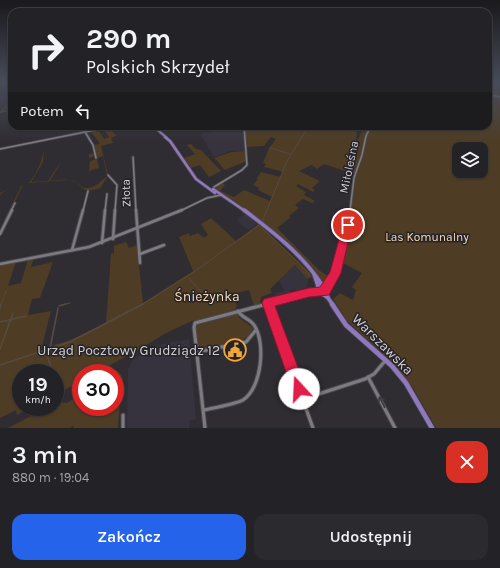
<!DOCTYPE html>
<html lang="pl">
<head>
<meta charset="utf-8">
<style>
  body { margin:0; font-family:Karla,sans-serif; background:#2b2a2e; color:#f1f3f6; height:100vh; display:flex; flex-direction:column; font-size:15px; white-space:nowrap }
  * { box-sizing:border-box; margin:0 }
  p { font-size:13px; color:#a3a4a7 }
  .icon { flex:none; width:22px; height:22px; fill:none; stroke:currentColor; stroke-width:2; stroke-linecap:round; stroke-linejoin:round }
  .map { position:relative; height:428px; overflow:hidden }
  .details { display:flex; flex-direction:column; background:#232226; flex:1 }
  .details>* { flex:none }
  .hud { position:absolute; left:8px; top:8px; width:484px; height:122px; border-radius:12px; box-shadow:0 1px 3px #0004,0 0 0 1px #403f43; background:#232226; color:#f1f3f6; overflow:hidden }
  .fabs { position:absolute; left:452px; top:142px; display:grid; gap:8px }
  .fabs a { display:grid; place-items:center; width:36px; height:36px; border-radius:8px; background:#232226; box-shadow:0 1px 3px #0004,0 0 0 1px #403f43; font-size:20px }
  .speed { position:absolute; left:12px; top:364px; display:flex; gap:8px; font-size:20px; font-weight:700; text-align:center }
  .speed>* { display:grid; place-content:center; width:52px; height:52px; border-radius:50%; background:#232226; box-shadow:0 1px 3px #0004,0 0 0 1px #403f43; line-height:1 }
  .speed small { font-size:10px; font-weight:400 }
  .speed .limit { border:6px solid #d22; background:#fff; color:#111 }
  .pin { position:absolute; display:grid; place-items:center; width:34px; height:34px; color:#fff; margin:-17px; border:2px solid #fff; border-radius:50%; box-shadow:0 1px 4px #0007 }
  .me { position:absolute; width:44px; margin:-22px; rotate:340deg; stroke-linejoin:round; filter:drop-shadow(0 0 3px #0008) }
  .turn { display:flex; align-items:center; gap:14px; height:84px; padding:0 12px; font-size:18px }
  .turn .icon { width:52px; height:52px; stroke-width:2.5 }
  .turn b { display:block; font-size:28px; line-height:34px }
  .then { display:flex; align-items:center; height:38px; padding:0 12px; background:#0003; gap:8px; font-size:15px }
  .round { display:grid; place-items:center; flex:none; width:42px; height:42px; border-radius:12px; background:#2b2a2e }
  .overview { display:flex; align-items:center; justify-content:space-between; height:68px; padding:0 12px }
  h1 { font-size:24px; font-weight:600; line-height:30px }
  .action { display:flex; gap:8px; margin-top:auto; padding:8px 12px }
  .action a { flex:1; height:46px; border-radius:12px; background:#2563eb; color:#fff; font-size:16px; font-weight:600; line-height:46px; text-align:center }
  .action a+a { background:#2b2a2e; color:#f1f3f6 }
  .map>svg:first-child { display:block }
</style>
</head>
<body>
<div class="map">
<svg width="500" height="428" viewBox="0 0 500 428">
  <rect width="100%" height="100%" fill="#2f2d32"/>
  <g fill="#36333e">
    <path d="M218,126H243L246,151H230L214,157L200,134L214,131L213,127Z"/>
    <path d="M245,214L258,224L248,230L236,220Z"/>
    <path d="M295,265L308,280L307,287L296,291L295,289L290,290L291,292L276,296L275,293L285,291L279,281Z"/>
    <path d="M189,339L196,419L189,421V428H127L128,369L133,359L159,345Z"/>
  </g>
  <g fill="#4e3c24" fill-rule="evenodd">
    <path d="M488,82H500V428H436L413,388L401,373L379,350L347,321L333,299L340,293L353,300L356,290L352,287L362,273L337,260L345,235L354,174L324,164L317,169L312,165L299,171L320,181L312,188L315,190L313,192L298,184L296,186L306,192L304,195L315,201L312,203L303,199L295,205L299,208L289,216L291,217L277,228L320,271L334,280L330,287L321,280L314,269L270,228L244,208L216,189L217,186L221,183L225,185L220,191L234,197L244,190L270,201L272,197L258,190L259,188L253,185L258,179L257,178L261,172L281,177L283,172L264,167L266,164L263,163L269,148L276,139L271,137L264,146L247,147L245,126H361L357,129L356,143L365,126H362H488ZM459,149H481V171H459Z"/>
    <path d="M110,128L116,136L111,138L113,143L101,146L108,174L107,175L103,156L97,158L99,168L89,171L90,161L96,159V156L89,158V154L95,153L94,145L100,144L91,131L98,130L104,139L109,137L104,129Z"/>
    <path d="M191,144L196,149L201,150L221,171L209,177L200,165L191,168L184,158L195,154L187,145Z"/>
    <path d="M44,148L43,162L31,182L48,181L60,163L61,154L60,164L50,181C63,179 74,177 83,188C97,189 98,182 108,176L100,188C96,189 90,191 86,190C79,188 81,182 68,180L28,183L22,187L0,232L5,218L21,187L6,190L0,195V193C8,188 19,189 27,184C36,177 43,159 44,148Z"/>
    <path d="M246,151L247,161L225,170C220,166 219,162 214,158L231,152Z"/>
    <path d="M211,218L236,241L259,224L309,272L312,277L307,279L295,265L270,289L272,293L261,297L260,304L254,306L249,290L233,294L237,307L235,308L239,316L238,317L253,328L248,338H244V340L201,349H198L194,320L166,333L136,351L96,373H81V381L55,395V373H21V407H32L17,415L16,410L0,418V265L16,262L8,286L21,283L28,259L34,258L31,267L53,262L40,298L32,299L28,315L51,311L41,350L49,347L58,307L51,346L73,339L106,323L111,254L114,253V246L126,242L129,248L137,245L143,303L193,271L179,237L189,233L190,236L198,233L204,238L208,235L201,224Z"/>
    <path d="M118,371L122,376L118,428H74L73,426L70,428H8L48,407H55V403L58,402L67,403L81,394V407H115V373Z"/>
  </g>
  <g fill="none" stroke-linecap="round" stroke-linejoin="round">
    <g stroke="#564b40" stroke-width="1">
      <path d="M1,112L12,110"/>
      <path d="M0,113L12,100"/>
      <path d="M270,148L290,154"/>
      <path d="M262,222L287,161L309,126"/>
      <path d="M261,227L300,264L310,276"/>
      <path d="M189,278L204,295"/>
      <path d="M1,305L6,291"/>
      <path d="M62,305L70,303"/>
      <path d="M141,305L191,274L259,225"/>
    </g>
    <g stroke="#564b40" stroke-width="1.5">
      <path d="M59,306L66,304"/>
      <path d="M0,308L1,304"/>
      <path d="M0,322L26,316"/>
      <path d="M0,349L13,313"/>
      <path d="M50,349L58,308"/>
      <path d="M47,355L53,373"/>
      <path d="M0,365L70,342L143,304"/>
      <path d="M55,379L57,385"/>
    </g>
    <g stroke="#4b494e" stroke-width="3">
      <g id="minor-far2">
        <path d="M488,94L500,97"/>
        <path d="M85,132L93,145L96,158"/>
        <path d="M0,149L115,126"/>
        <path d="M133,157L136,211"/>
        <path d="M108,175L117,185L115,211"/>
        <path d="M214,187L242,170L247,165L244,126"/>
        <path d="M11,211L15,203"/>
        <path d="M83,211L88,191"/>
        <path d="M105,211L107,194"/>
        <path d="M180,211L207,198L221,195"/>
        <path d="M350,211L354,178L362,155L366,136L371,126"/>
      </g>
    </g>
    <g stroke="#4b494e" stroke-width="4.5">
      <g id="minor-far1">
        <path d="M136,210L140,263"/>
        <path d="M0,234L12,210"/>
        <path d="M113,239L115,210"/>
        <path d="M102,243L105,210"/>
        <path d="M72,250L83,210"/>
        <path d="M140,254L164,245"/>
        <path d="M0,264L89,247L182,210"/>
        <path d="M326,288C343,265 346,237 350,210"/>
        <path d="M268,303L269,305"/>
        <path d="M263,305L318,291"/>
      </g>
    </g>
    <g stroke="#4b494e" stroke-width="5">
      <g id="minor">
        <path d="M268,304L313,428"/>
        <path d="M197,352L246,342L256,330"/>
        <path d="M368,377L395,428"/>
        <path d="M303,399L365,379L374,374L385,361"/>
        <path d="M204,410C213,408 236,404 243,400C262,388 266,342 254,325C250,319 242,318 238,311"/>
        <path d="M123,415V428"/>
        <path d="M205,428L194,327L195,323L267,304"/>
      </g>
    </g>
    <g stroke="#4b494e" stroke-width="3.5">
      <path id="major-far3" d="M153,126L167,138"/>
    </g>
    <g stroke="#4b494e" stroke-width="4">
      <g id="major-far2">
        <path d="M165,137L170,141L196,179L215,193"/>
        <path d="M213,189L245,211"/>
      </g>
    </g>
    <g stroke="#4b494e" stroke-width="5.5">
      <g id="major-far1">
        <path d="M244,210C272,231 303,255 322,285"/>
        <path d="M314,274L318,286"/>
        <path d="M318,286L325,287L328,298L333,305"/>
        <path d="M318,286L317,290L327,297"/>
      </g>
    </g>
    <g stroke="#4b494e" stroke-width="6">
      <path id="major" d="M332,304L346,325L392,366L406,383L432,428"/>
    </g>
    <use href="#minor-far2" stroke="#7d7b81" stroke-width="1.5"/>
    <use href="#minor-far1" stroke="#7d7b81" stroke-width="2.5"/>
    <use href="#minor" stroke="#7d7b81" stroke-width="3"/>
    <use href="#major-far3" stroke="#9078be" stroke-width="2"/>
    <use href="#major-far2" stroke="#9078be" stroke-width="2.5"/>
    <use href="#major-far1" stroke="#9078be" stroke-width="3.5"/>
    <use href="#major" stroke="#9078be" stroke-width="4.5"/>
  </g>
  <defs><path id="oneway-shaft" d="M-6 0H5M1.5-3L5.5 0L1.5 3" fill="none" stroke-width="1.6" stroke-linecap="round" stroke-linejoin="round"/></defs>
  <use stroke="#3b393e" href="#oneway-shaft" transform="translate(382 402) rotate(-117)"/>
  <linearGradient id="sky" x2="0" y2="1"><stop stop-color="#1a191c"/><stop offset="0.58" stop-color="#474c5a"/><stop offset="1" stop-color="#474c5a" stop-opacity="0"/></linearGradient>
  <rect width="500" height="142" fill="url(#sky)"/>
  <path fill="#e11d48" stroke="#92132f" d="M348,222L352,225L341,273L329,295L309,297L275,306L306,389L304,394L299,396L294,394L292,389L262,303L264,299L268,298L309,288L320,287L330,272L343,225Z"/>
  <defs>
    <g id="civic-ring" transform="scale(1.15)"><circle r="9.5" fill="#252328" stroke="#efa73d" stroke-width="1.5"/><path d="M-.6-6.5H3V-4.5H.6V-3L4-1V1h2V6H-6V1h2V-1L-.6-3ZM-1.2 2.5V6h2.4V2.5Z" fill="#efa73d"/></g>
  </defs>
  <g fill-rule="evenodd">
    <use href="#civic-ring" x="235" y="350"/>
  </g>
  <g text-anchor="middle" stroke-width="3" stroke-linejoin="round" paint-order="stroke">
    <g font-size="12" fill="#d1d0d4" stroke="#252328">
      <text transform="translate(349 167) rotate(-78)" y="4">Miłoleśna</text>
      <text transform="translate(126 193) rotate(-92)" y="4">Złota</text>
    </g>
    <g font-size="12" fill="#fbdcb6" stroke="#252328">
      <text x="427" y="241">Las Komunalny</text>
    </g>
    <g font-size="14" fill="#fbdcb6" stroke="#252328">
      <text x="207" y="301">Śnieżynka</text>
    </g>
    <g font-size="14" fill="#d1d0d4" stroke="#252328">
      <text transform="translate(383 344) rotate(45)" y="5">Warszawska</text>
    </g>
    <g font-size="14" fill="#d1d0d4" stroke="#252328" text-anchor="end">
      <text x="220" y="355">Urząd Pocztowy Grudziądz 12</text>
    </g>
  </g>
</svg>
<div class="fabs">
<a><svg class="icon" aria-label="layers" viewBox="0 0 24 24"><path d="M12 4l9 5-9 5-9-5zM3 14l9 5 9-5"/></svg></a>
</div>
<div class="speed"><div>19<small>km/h</small></div><div class="limit">30</div></div>
<div class="pin" style="left:348px;top:225px;background:#d93025"><svg class="icon" aria-label="arrive" viewBox="0 0 24 24"><path d="M6 21V4h12l-3 4 3 4H6"/></svg></div>
<svg class="me" style="left:299px;top:389px" viewBox="-20 -20 40 40"><circle r="19" fill="#fff"/><path d="M0-13L10 11 0 6-10 11z" fill="#e11d48"/></svg>
<div class="hud">
<div class="turn"><svg class="icon" aria-label="right" viewBox="0 0 24 24"><path d="M7 20v-9h11M14 6l5 5-5 5"/></svg><div><b>290 m</b>Polskich Skrzydeł</div></div>
<div class="then">Potem<svg class="icon" aria-label="left" viewBox="0 0 24 24"><path d="M17 20v-9H6M10 6l-5 5 5 5"/></svg></div>
</div>
</div>
<section class="details">
<div class="overview"><div><h1>3 min</h1><p>880 m · 19:04</p></div><a class="round" style="background:#d93025;color:#fff"><svg class="icon" aria-label="close" viewBox="0 0 24 24"><path d="M6 6l12 12M18 6L6 18"/></svg></a></div>
<div class="action"><a>Zakończ</a><a>Udostępnij</a></div>
</section>
</body>
</html>
